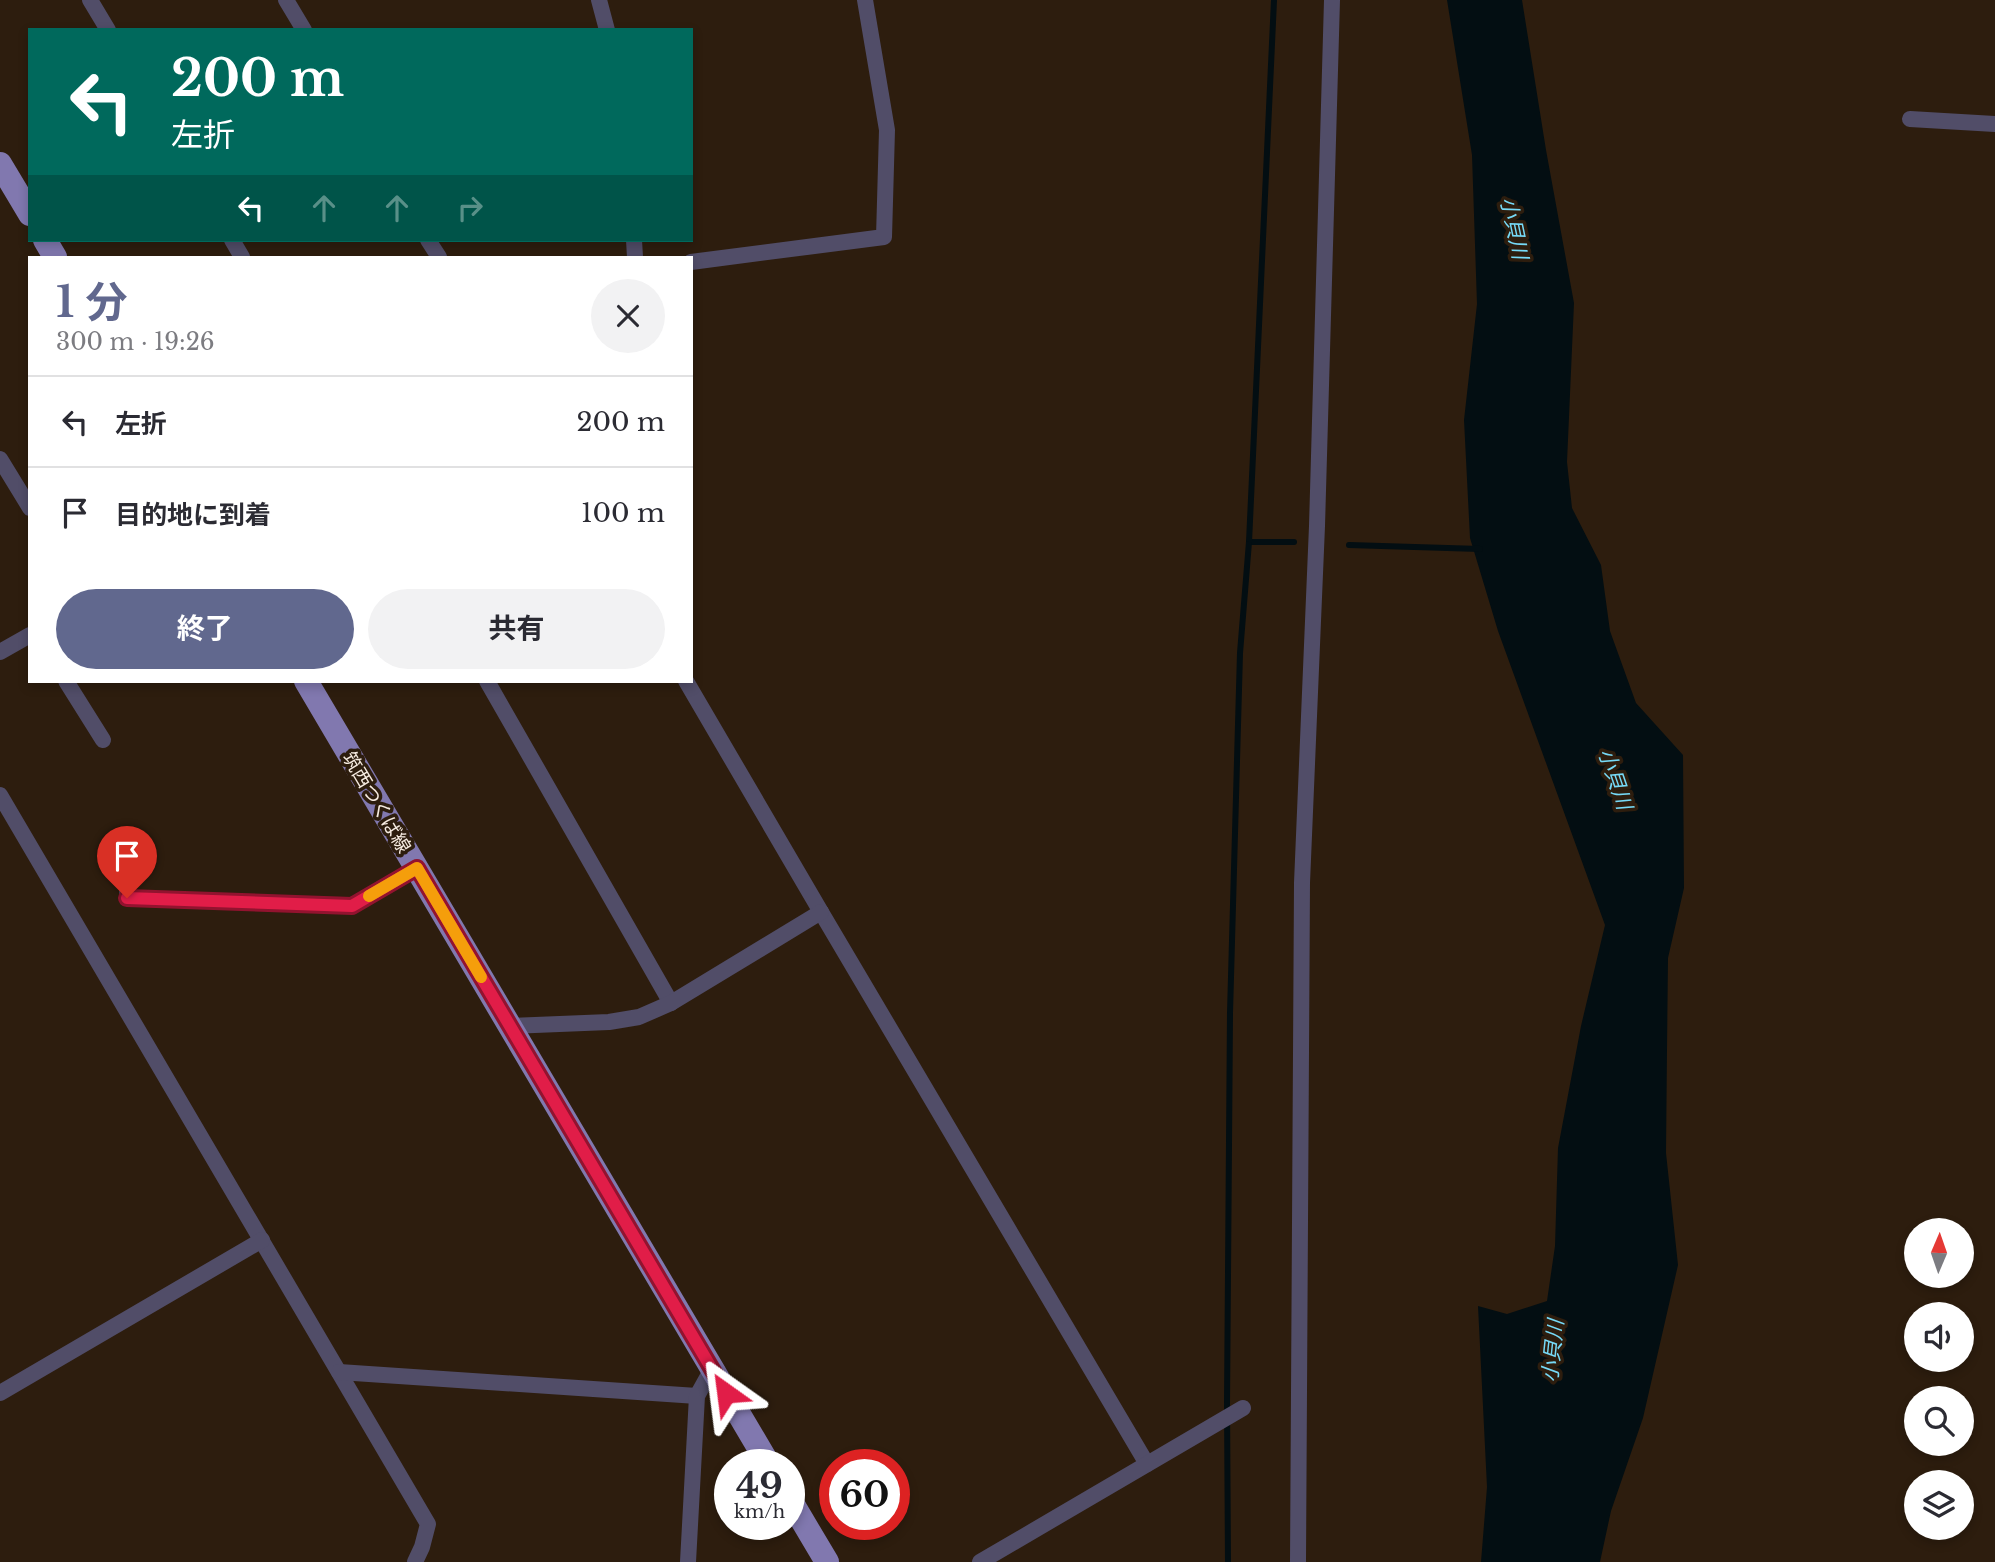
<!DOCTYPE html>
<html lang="ja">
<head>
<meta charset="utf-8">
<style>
  body { margin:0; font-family:"Libre Baskerville","Noto Sans JP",serif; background:#f2f2f3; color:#2b2b33; height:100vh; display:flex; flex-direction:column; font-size:26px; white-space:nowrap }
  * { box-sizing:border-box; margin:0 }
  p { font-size:23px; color:#7c7c81 }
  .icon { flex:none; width:38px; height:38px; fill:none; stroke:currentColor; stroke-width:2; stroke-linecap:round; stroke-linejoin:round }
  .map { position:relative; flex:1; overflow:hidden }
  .details { position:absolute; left:28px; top:256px; width:665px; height:427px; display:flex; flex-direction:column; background:#fff; border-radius:0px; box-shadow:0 4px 10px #0003 }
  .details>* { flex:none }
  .banner { position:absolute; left:28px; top:28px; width:665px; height:214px; border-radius:0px; box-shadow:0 4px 10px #0003; background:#00695c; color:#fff; overflow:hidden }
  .needle { width:46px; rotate:2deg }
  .tools { position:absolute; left:1904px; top:1218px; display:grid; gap:14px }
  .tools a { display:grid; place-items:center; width:70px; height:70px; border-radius:50%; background:#fff; box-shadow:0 4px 10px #0003; font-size:35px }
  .speed { position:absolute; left:714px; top:1449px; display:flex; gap:14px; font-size:35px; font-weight:700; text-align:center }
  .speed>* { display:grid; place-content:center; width:91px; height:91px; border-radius:50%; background:#fff; box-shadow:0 4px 10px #0003; line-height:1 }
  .speed small { font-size:18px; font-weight:400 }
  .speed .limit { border:10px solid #d22; background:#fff; color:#111 }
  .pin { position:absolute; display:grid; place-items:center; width:60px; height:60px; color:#fff; margin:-72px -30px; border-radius:50% 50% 50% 0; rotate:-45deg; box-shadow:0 0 7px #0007 }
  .pin .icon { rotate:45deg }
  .me { position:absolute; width:77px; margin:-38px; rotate:329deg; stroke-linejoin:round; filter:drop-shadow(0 0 5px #0008) }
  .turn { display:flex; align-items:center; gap:24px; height:147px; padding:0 28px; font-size:32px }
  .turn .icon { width:91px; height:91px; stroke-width:2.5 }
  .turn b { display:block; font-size:49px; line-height:60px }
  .lanes { display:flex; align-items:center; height:66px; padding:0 28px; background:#0003; justify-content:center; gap:35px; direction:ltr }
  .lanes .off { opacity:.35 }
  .round { display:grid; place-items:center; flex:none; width:74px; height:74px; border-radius:37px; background:#f2f2f3 }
  .head { display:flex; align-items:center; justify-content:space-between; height:119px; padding:0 28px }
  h1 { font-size:42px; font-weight:700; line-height:52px; color:#61688e }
  .button { display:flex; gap:14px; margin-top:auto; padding:14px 28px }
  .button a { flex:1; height:80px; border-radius:42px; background:#61688e; color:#fff; font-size:28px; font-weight:700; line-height:80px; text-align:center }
  .button a+a { background:#f2f2f3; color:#2b2b33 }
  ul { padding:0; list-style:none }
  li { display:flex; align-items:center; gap:21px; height:91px; padding:0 28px; border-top:2px solid #e1e1e2 }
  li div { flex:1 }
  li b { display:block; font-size:26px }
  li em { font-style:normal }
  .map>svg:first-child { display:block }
</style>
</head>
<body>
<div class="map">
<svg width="1995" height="1562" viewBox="0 0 1995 1562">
  <rect width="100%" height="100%" fill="#2d1d0e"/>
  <path fill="#030e12" d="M1447,0H1522L1546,150L1574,303L1567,462L1572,508L1601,565L1610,631L1636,703L1683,755L1684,888L1668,958L1667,1049L1666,1153L1678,1265L1643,1418L1611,1511L1600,1562H1481L1487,1487L1478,1306L1507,1314L1547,1301L1555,1246L1558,1148L1581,1026L1605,925L1498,631L1470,538L1464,420L1477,304L1472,155Z"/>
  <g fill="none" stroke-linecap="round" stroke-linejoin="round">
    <g stroke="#030e12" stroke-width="6">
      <path d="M1249,542H1294"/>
      <path d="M1349,545L1480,549"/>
      <path d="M1228,1562L1227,1404L1230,1013L1240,653L1249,542L1274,0"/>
    </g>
    <g stroke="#514d68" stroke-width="16">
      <path d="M90,0L108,30"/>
      <path d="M286,0L304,30"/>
      <path d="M599,0L607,30"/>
      <path d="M1910,119L1995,124"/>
      <path d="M232,240L242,257"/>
      <path d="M428,240L439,257"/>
      <path d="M634,240L635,257"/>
      <path d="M691,262L884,237L887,130L865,0"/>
      <path d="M0,459L30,508"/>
      <path d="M0,652L30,635"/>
      <path d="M66,681L103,740"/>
      <path d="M487,681L671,1003"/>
      <path d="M686,681L821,912L1147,1464"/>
      <path d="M0,795L428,1524L422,1547L415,1562"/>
      <path d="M128,855L127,898L352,906L417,868"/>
      <path d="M510,1026L609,1022L639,1017L671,1003L821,912"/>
      <path d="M339,1372L697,1396"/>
      <path d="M0,1393L262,1240"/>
      <path d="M688,1562L697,1396L712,1369"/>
      <path d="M980,1562L1243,1408"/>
      <path d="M1298,1562L1302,883L1317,526L1332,0"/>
    </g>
    <g stroke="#8178af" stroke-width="24">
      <path d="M0,164L30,214"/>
      <path d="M45,240L55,257"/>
      <path d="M306,681L769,1465"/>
      <path d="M789,1498L827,1562"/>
    </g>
  </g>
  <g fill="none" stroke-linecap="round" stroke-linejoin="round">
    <g stroke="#92132f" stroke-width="18">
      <path id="route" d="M127,898L352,906L417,868L726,1393"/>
    </g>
    <use href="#route" stroke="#e11d48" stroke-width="12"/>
    <path stroke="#f59e0b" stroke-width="12" d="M369,896L417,868L481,977"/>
  </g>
  <g text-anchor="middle" stroke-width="7" stroke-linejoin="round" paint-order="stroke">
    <g font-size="19" fill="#f6ebe1" stroke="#2d1d0e">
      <text transform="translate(377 802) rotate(59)" y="7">筑西つくば線</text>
    </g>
    <g font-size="21" font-style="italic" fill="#76daf7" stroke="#2d1d0e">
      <text transform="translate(1514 228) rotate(78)" y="7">小貝川</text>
      <text transform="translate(1615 779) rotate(71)" y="7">小貝川</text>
      <text transform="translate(1553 1351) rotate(-84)" y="7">小貝川</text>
    </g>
  </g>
</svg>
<div class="tools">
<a><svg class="needle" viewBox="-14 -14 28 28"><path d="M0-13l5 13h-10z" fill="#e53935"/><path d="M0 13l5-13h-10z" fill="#7c7c81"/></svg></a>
<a><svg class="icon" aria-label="sound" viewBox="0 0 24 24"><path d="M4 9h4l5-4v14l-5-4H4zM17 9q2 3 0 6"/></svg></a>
<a><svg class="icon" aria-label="search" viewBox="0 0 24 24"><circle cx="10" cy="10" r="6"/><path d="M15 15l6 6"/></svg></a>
<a><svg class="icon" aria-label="layers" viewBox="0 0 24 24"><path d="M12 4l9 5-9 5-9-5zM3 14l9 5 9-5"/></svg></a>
</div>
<div class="speed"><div>49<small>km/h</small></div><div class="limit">60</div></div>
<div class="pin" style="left:127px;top:898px;background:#d93025"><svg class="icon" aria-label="arrive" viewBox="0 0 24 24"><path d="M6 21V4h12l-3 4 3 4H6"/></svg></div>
<svg class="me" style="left:726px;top:1393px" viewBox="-20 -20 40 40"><path d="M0-17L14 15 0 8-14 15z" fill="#e11d48" stroke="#fff" stroke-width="4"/></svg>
<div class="banner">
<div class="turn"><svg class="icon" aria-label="left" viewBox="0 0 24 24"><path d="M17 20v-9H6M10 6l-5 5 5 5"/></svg><div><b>200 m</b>左折</div></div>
<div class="lanes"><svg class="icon" aria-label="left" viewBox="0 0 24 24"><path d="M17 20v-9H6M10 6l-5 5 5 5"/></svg><svg class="icon off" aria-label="ahead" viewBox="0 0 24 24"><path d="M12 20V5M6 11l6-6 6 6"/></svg><svg class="icon off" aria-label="ahead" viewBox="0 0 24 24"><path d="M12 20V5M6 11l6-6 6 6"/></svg><svg class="icon off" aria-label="right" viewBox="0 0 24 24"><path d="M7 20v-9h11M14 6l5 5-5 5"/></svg></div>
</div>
<section class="details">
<div class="head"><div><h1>1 分</h1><p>300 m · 19:26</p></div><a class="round"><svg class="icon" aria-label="close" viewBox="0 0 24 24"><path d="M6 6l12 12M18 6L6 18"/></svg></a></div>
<ul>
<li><svg class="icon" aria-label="left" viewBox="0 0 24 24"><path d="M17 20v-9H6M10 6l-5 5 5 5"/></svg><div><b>左折</b></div><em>200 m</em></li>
<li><svg class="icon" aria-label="arrive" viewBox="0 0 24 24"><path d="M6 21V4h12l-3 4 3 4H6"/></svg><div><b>目的地に到着</b></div><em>100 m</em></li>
</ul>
<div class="button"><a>終了</a><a>共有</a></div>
</section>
</div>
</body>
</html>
